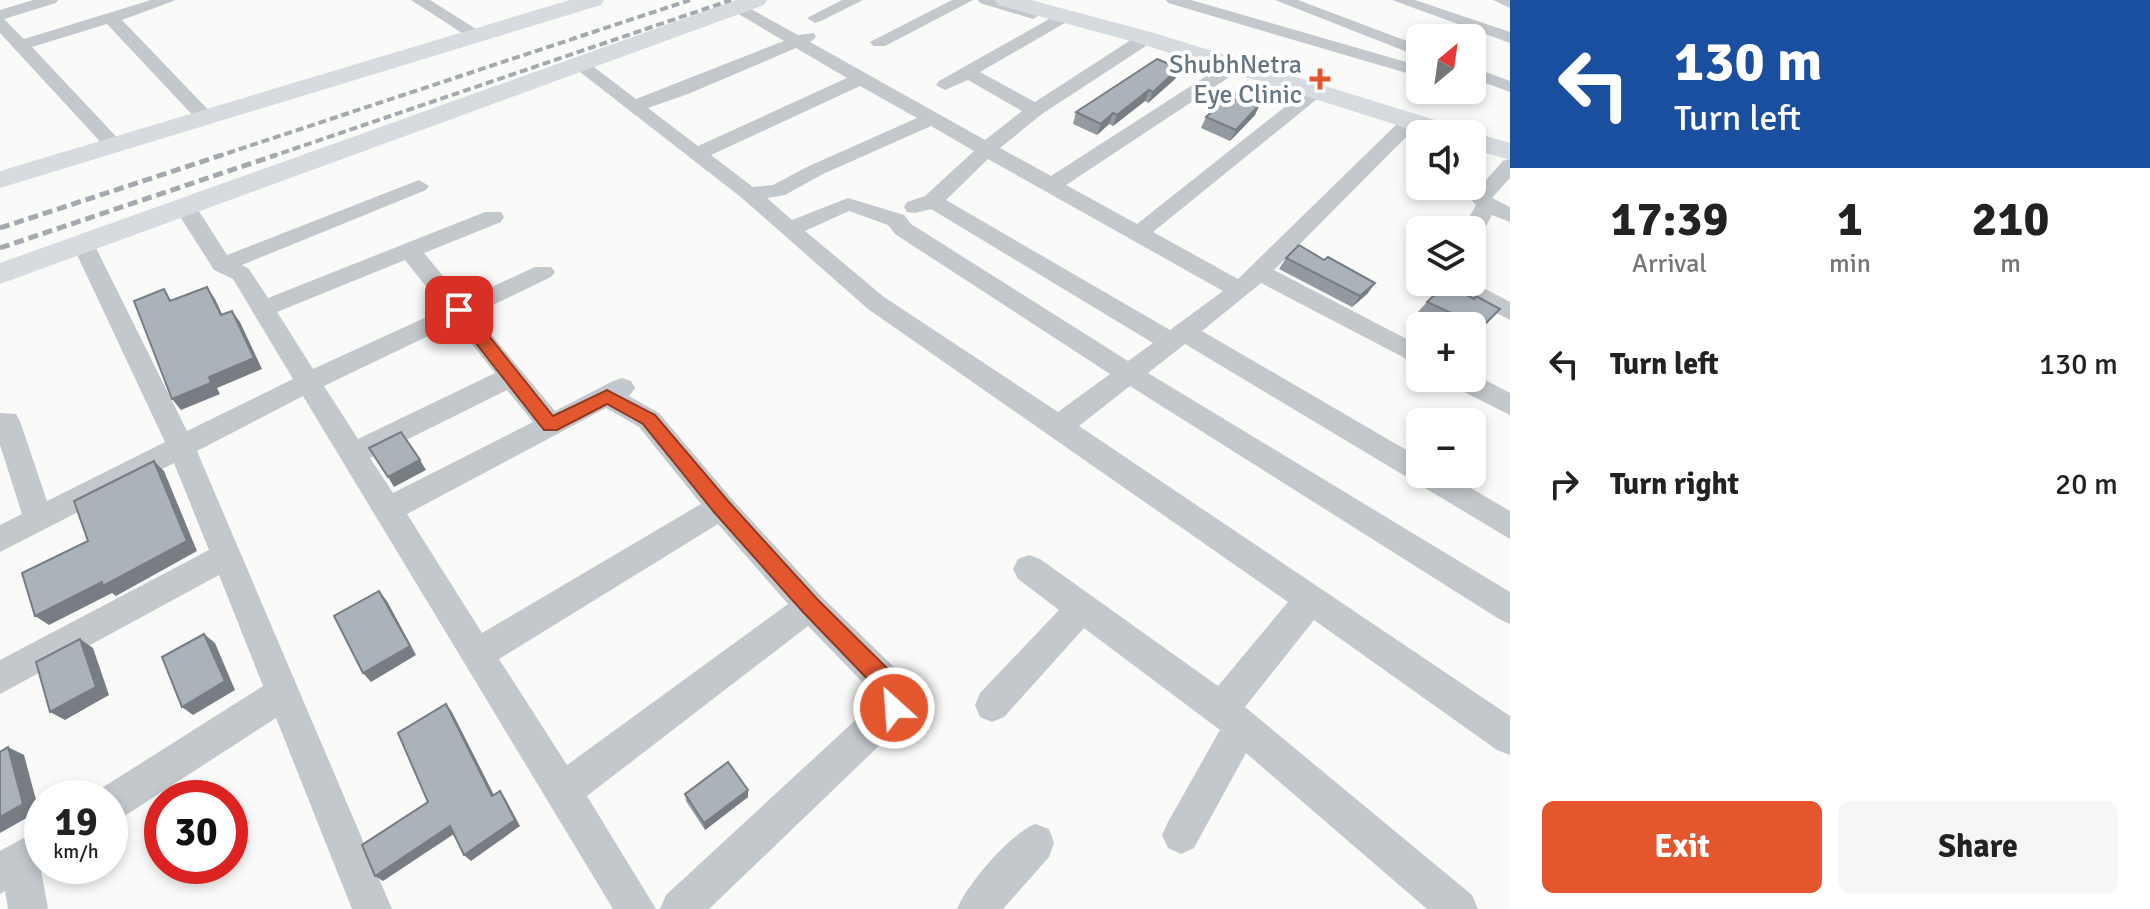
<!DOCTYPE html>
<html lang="en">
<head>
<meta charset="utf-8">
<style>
  body { margin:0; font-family:Signika,sans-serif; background:#f6f6f6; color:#222; height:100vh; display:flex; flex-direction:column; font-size:30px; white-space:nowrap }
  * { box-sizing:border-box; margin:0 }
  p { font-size:26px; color:#767676 }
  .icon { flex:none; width:44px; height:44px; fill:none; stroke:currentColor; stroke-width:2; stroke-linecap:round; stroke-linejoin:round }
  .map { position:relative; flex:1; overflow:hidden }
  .drawer { display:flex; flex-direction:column; background:#fff; width:640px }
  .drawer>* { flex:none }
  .banner { background:#1a4fa0; color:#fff; overflow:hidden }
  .needle { width:52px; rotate:29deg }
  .tools { position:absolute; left:1406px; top:24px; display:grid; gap:16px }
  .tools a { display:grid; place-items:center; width:80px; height:80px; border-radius:12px; background:#fff; box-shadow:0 4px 12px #0003; font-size:40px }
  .speed { position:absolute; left:24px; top:780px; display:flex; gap:16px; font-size:40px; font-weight:700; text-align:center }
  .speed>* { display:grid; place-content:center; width:104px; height:104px; border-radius:50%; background:#fff; box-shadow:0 4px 12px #0003; line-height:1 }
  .speed small { font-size:20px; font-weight:400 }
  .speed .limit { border:12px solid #d22; background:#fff; color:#111 }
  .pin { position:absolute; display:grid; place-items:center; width:68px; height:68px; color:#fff; margin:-34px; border-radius:16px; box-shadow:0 4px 12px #0006 }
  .me { position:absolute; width:88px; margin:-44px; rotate:334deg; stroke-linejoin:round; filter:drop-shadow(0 0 6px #0008) }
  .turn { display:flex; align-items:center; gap:28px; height:168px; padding:0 32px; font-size:36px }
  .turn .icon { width:104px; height:104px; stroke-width:2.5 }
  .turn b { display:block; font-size:56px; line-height:68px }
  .eta { display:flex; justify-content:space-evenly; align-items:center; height:136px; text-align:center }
  .eta b { font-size:48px; font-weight:700; line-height:56px }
  .button { display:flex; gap:16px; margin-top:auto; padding:16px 32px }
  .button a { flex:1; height:92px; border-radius:12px; background:#e4572e; color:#fff; font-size:32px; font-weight:700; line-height:92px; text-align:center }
  .button a+a { background:#f6f6f6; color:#222 }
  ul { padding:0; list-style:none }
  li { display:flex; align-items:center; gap:24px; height:120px; padding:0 32px }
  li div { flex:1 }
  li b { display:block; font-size:30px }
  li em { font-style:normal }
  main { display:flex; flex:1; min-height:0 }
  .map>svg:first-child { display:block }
</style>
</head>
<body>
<main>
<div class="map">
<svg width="1510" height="909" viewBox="0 0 1510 909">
  <rect width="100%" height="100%" fill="#fafaf8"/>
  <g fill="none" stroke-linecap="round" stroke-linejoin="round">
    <g fill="#c3c8cc" fill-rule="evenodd">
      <path d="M33,0H58L56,3L4,19L24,39L151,0H176L122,20L216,118L206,124L199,122L107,24L32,47L124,145L114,151L107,149L0,33V10Z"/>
      <path d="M411,0H430L487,36L479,41L473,40Z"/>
      <path d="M842,0H863L821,21L815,23L807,18Z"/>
      <path d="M952,0H973L885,46H873L870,42Z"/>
      <path d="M978,0H1003L1039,11L1041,14L1033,19L980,3Z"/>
      <path d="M1166,0H1191L1420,66V77L1168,3Z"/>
      <path d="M1275,0H1298L1420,46V57Z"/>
      <path d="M1392,0H1415L1510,32V43Z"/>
      <path d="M1493,0H1510V8Z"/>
      <path d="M738,2L798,35L814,33L816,37L810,42L985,140L1022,111L968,80L945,90L936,85L939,81L1058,14H1070V20L980,72L1035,102L1140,34H1152L1154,38L1152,42L1042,114L1000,148L1051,176L1228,62H1240L1243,66L1240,70L1066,185L1137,224L1310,87H1322L1325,91L1322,95L1153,232L1238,279L1404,117H1418L1421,121L1418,125L1274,270L1420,346V366L1261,283L1202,331L1420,458V474H1447L1510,511V539L1185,344L1148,373L1510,592V624L1499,619L1130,386L1079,426L1510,716V755L1497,750L1314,620L1245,707L1472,895L1478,909H1427L1246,753L1194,848L1181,854L1168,848L1162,835L1168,822L1220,730L1084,628L1004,717L992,722L980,717L975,705L980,693L1059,610L1018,579L1013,569L1018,559L1029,555L1040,559L1218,686L1288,602L868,309L742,198L571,65L580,60L586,61L636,99L784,41L732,10V4ZM796,48L847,78L698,146L648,108L688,94ZM860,86L917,118L809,166L773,185L753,187L711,155ZM931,126L974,151L925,196L907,202L904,207L907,212L915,213L931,209L1153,343L1128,361L911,224L904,215L848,198L792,220L767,198L785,195L823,174ZM988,159L1223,291L1170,330L946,200ZM849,211L888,225L895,234L1110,374L1058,412L884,297L805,231Z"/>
      <path d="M1472,67L1510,81V92L1472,78Z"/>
      <path d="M1510,159V178L1492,198L1510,207V222L1492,215L1480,237L1472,239V230H1462L1476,205L1470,198L1503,161Z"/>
      <path d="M419,180L429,186L426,190L242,265L249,269L268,298L485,212H501L504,217L501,222L424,253L463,300L535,267H551L555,272L551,277L474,314L555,411L613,381L622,378L631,381L635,388L629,396L659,413L731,498L821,596L901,674C908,690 913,704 906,720L709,909H660L666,895L875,702L874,694L808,626L587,796L656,909H613L303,396L197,451L392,909H352L276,718L123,817L110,823V798H94L97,791L263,686L219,575L0,694V660L209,550L174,463L0,552V525L22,514L0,445V413L16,414L20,421L47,501L165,442L72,244L75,239H91L94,244L187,431L293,379L233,279L214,270L174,207L177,202H193L227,255ZM405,260L444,309L313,369L277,312ZM455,323L495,373L358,439L324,386ZM507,390L533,422L393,493L370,458ZM606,408L639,427L701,504L482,633L407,514ZM718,524L788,604L567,765L499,659Z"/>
      <path d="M1442,282H1472L1510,302V320L1446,287Z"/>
      <path d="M1472,373L1510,393V415L1450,385L1446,378H1472Z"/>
      <path d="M1035,824L1049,829L1054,843L1049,857L1003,909H957C967,884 1010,834 1035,824Z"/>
      <path d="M42,828V866H47L41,870L48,909H8L5,891L0,894V851Z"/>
    </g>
    <g fill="#d6dbdf" fill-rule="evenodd">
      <path d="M570,0H604L601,5L0,188V171Z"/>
      <path d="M736,0H767L764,5L0,284V263Z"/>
      <path d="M995,0H1031L1154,33L1461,128L1465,134L1472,132L1510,143V160L1472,149V134H1425L1138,43L998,5Z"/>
    </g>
    <g stroke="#a2aab0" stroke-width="4" stroke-dasharray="8 4" stroke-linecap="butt">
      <path d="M216,157L690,0"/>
      <path d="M270,157L731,0"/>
    </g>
    <g stroke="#a2aab0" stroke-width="5" stroke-dasharray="10 5" stroke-linecap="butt">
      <path d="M0,228L222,155"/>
      <path d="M0,248L276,155"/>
    </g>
  </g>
  <g fill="#929a9f">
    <path d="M1179,68L1175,79L1148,103L1145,101L1113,126L1109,124L1097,135L1073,124L1076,112Z"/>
    <path d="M1255,115L1230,141L1201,128L1206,117Z"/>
    <path d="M1286,258L1324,260L1375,283L1367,294L1352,307L1279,269Z"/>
    <path d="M1474,299L1500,309L1472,338V326H1445L1417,313L1427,302Z"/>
    <path d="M685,794L748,797L705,830L686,801Z"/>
  </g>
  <g fill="#777d82">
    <path d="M1179,68L1175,79L1148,103L1153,92Z"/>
    <path d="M1149,90L1145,101L1113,126L1117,115Z"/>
    <path d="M1260,104L1255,115L1230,141L1236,130Z"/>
    <path d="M1113,113L1109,124L1097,135L1101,124Z"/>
    <path d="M1375,283L1367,294L1352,307L1360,296Z"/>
    <path d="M207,287L215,299L228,327L221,315Z"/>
    <path d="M232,311L240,322L262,369L217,388L220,394L181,410L172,399Z"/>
    <path d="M420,460L426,470L394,487L388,477Z"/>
    <path d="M154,461L164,471L197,551L116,596L112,593L49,625L35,616L102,582Z"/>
    <path d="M379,591L387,601L416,655L371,682L363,673Z"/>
    <path d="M204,634L215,643L235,690L193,715L182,707Z"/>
    <path d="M80,639L93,648L109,695L65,720L50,712Z"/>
    <path d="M446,704L452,712L498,803L492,796Z"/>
    <path d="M8,747L24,755L39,811L0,833V817Z"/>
    <path d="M748,790V797L705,830L704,823Z"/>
    <path d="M500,791L505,798L520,826L471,861L464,855Z"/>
    <path d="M450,826L457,832L383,881L375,876Z"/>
  </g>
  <g fill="#aab3b9" stroke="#777d82" stroke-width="2">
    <path d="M1157,59L1179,68L1153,92L1149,90L1117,115L1113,113L1101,124L1076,112Z"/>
    <path d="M1233,93L1260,104L1236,130L1206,117Z"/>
    <path d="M1299,245L1324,260L1328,257L1375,283L1360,296L1286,258Z"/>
    <path d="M1446,284L1474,299L1476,296L1500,309L1482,327L1427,302Z"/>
    <path d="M207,287L221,315L232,311L254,358L209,377L211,383L172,399L134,301L164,289L170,301Z"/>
    <path d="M401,432L420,460L388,477L369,448Z"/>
    <path d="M154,461L187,541L103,586L102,582L35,616L22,573L88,541L74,501Z"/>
    <path d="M379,591L410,646L363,673L334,616Z"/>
    <path d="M204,634L225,681L182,707L162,657Z"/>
    <path d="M80,639L96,687L50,712L36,662Z"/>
    <path d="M446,704L492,796L500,791L515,820L464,855L450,826L375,876L362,845L428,802L398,733Z"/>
    <path d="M8,747L23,804L0,817V752Z"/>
    <path d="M728,762L748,790L704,823L685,794Z"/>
  </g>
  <path fill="#e4572e" stroke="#94391e" stroke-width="2" d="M459,305L465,306L553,416L607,390L655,415L728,501L817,599L897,678L905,708L902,716L894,719L886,716L879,691L803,612L714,512L643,424L607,404L557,430H544L453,314V306Z"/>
  <path fill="#e4572e" stroke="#fff" stroke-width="3" d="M1316 67h8v8h8v8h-8v8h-8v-8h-8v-8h8z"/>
  <g text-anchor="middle" stroke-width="8" stroke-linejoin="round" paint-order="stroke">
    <g font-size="26" fill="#657683" stroke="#fff" text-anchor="end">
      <text x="1302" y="73">ShubhNetra<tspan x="1302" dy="30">Eye Clinic</tspan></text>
    </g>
  </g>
</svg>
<div class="tools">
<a><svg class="needle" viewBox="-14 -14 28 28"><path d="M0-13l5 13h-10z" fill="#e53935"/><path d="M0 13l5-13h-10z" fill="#767676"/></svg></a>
<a><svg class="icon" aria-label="sound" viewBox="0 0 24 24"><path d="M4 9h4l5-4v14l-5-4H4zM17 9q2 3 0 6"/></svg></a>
<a><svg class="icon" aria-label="layers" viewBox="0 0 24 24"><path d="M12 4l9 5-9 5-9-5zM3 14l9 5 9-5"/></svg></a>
<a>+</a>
<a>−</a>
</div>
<div class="speed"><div>19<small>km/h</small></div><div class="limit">30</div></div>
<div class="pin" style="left:459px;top:310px;background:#d93025"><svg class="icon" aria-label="arrive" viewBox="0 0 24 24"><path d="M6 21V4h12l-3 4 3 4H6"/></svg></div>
<svg class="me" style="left:894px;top:708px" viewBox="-20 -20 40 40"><circle r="17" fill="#e4572e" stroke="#fff" stroke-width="3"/><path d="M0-11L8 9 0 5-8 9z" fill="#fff"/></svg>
</div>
<section class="drawer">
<div class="banner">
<div class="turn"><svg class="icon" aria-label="left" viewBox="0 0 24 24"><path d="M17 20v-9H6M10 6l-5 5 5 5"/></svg><div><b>130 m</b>Turn left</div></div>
</div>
<div class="eta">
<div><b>17:39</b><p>Arrival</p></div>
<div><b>1</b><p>min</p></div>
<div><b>210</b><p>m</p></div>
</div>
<ul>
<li><svg class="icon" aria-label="left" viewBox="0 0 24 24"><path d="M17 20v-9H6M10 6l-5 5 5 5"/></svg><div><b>Turn left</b></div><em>130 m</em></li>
<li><svg class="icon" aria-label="right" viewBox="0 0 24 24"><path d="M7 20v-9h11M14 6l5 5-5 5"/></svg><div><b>Turn right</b></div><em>20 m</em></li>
</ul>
<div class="button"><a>Exit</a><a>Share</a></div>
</section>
</main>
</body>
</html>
